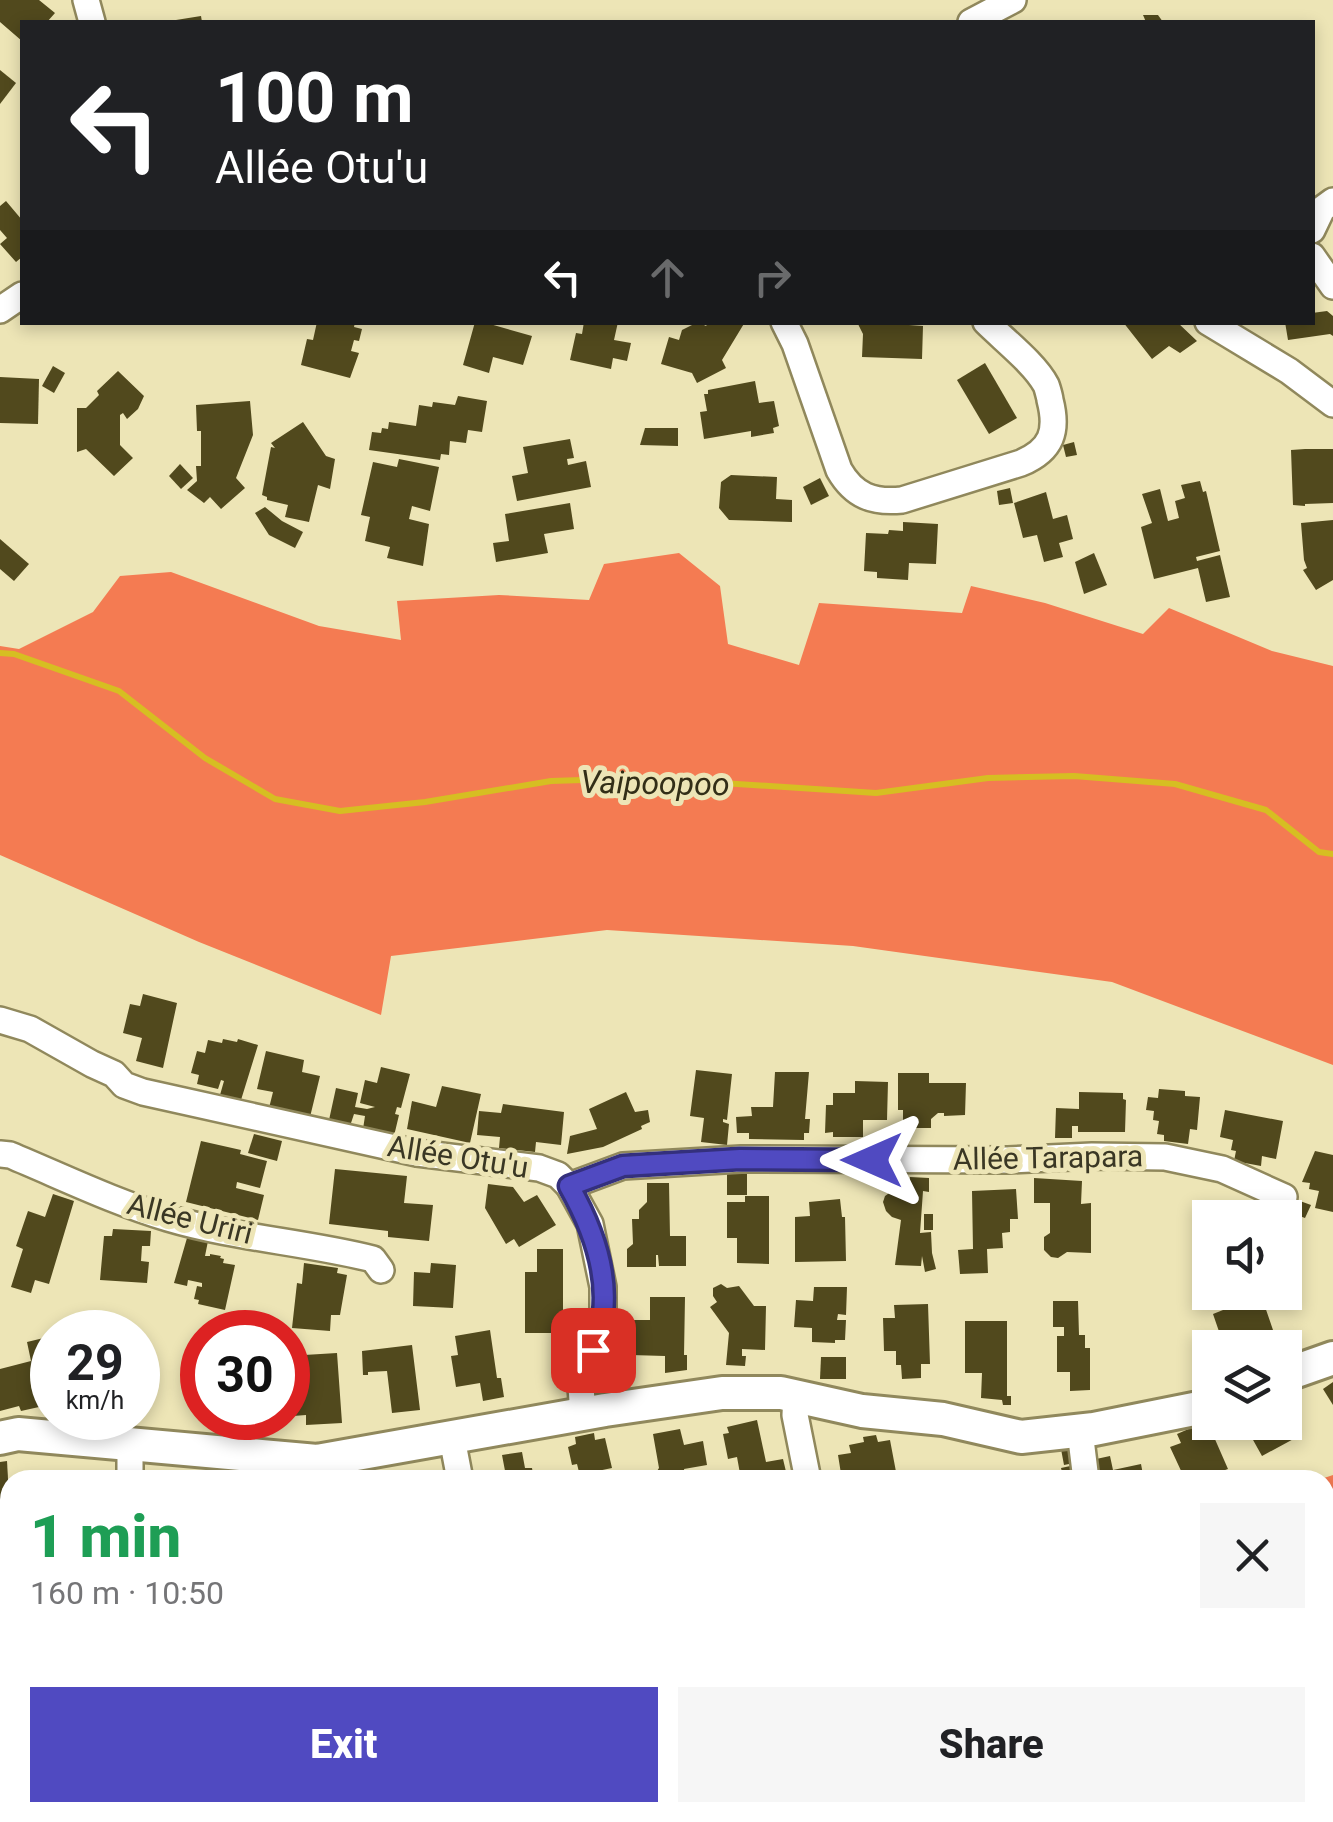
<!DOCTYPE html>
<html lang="en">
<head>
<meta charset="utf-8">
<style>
  body { margin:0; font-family:Roboto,sans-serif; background:#f6f6f6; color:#202124; height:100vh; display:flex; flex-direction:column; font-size:38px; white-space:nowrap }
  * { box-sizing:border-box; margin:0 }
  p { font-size:32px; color:#757577 }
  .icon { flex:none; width:55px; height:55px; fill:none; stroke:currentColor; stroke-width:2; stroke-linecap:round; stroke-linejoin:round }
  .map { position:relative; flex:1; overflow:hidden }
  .details { position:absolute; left:0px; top:1470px; width:1335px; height:352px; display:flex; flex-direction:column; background:#fff; border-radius:30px 30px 0 0; box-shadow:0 5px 15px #0003 }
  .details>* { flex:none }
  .banner { position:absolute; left:20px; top:20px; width:1295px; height:305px; border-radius:0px; box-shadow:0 5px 15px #0003; background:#202124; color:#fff; overflow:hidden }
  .buttons { position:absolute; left:1192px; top:1200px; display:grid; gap:20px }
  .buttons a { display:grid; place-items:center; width:110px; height:110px; border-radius:0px; background:#fff; box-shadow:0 5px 15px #0003; font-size:50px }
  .speed { position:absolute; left:30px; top:1310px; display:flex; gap:20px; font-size:50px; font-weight:700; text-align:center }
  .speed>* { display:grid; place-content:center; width:130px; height:130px; border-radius:50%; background:#fff; box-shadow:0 5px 15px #0003; line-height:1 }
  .speed small { font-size:25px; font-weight:400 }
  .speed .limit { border:15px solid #d22; background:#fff; color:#111 }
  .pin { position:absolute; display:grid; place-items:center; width:85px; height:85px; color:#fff; margin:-42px; border-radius:20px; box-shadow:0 5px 15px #0006 }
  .me { position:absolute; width:110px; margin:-55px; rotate:270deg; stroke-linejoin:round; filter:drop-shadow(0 0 8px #0008) }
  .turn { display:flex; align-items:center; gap:35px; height:210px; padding:0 30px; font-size:45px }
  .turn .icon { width:130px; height:130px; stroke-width:2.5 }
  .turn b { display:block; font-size:70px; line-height:85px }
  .lanes { display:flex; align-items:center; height:95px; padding:0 30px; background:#0003; justify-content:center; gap:50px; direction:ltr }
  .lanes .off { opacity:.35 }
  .round { display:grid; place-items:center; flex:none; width:105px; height:105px; border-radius:0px; background:#f6f6f6 }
  .headline { display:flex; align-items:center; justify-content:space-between; height:170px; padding:0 30px }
  h1 { font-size:60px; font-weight:800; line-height:75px; color:#1e9e55 }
  .action { display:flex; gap:20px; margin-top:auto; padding:20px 30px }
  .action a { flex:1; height:115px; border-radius:0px; background:#504ac1; color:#fff; font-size:40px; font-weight:800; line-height:115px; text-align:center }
  .action a+a { background:#f6f6f6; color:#202124 }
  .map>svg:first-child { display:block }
</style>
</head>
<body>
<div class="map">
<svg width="1333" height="1822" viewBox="0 0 1333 1822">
  <rect width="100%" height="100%" fill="#ede5b6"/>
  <g fill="#f47b52">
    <path d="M679,553L720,586L728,644L799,665L819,603L962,613L971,586L1045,603L1143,634L1169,608L1272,651L1333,666V1065L1112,982L853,946L607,930L391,956L381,1015L199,942L0,855V646L19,649L93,612L120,576L171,572L319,626L401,640L397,601L499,595L589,600L604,564Z"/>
    <path d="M1333,1475V1822H202L271,1812H1325V1480H1318Z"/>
  </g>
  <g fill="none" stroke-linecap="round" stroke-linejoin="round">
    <path stroke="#d6be22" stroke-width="6" d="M0,653L14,654L119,691L205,758L275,799L340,811L425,802L551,781L645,778L876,793L988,778L1074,776L1175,784L1266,810L1319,852L1333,854"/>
  </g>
  <g fill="#51491d">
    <path d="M0,0H39L55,13L47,22H22V41L0,22Z"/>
    <path d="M1143,15H1158L1163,22H1146Z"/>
    <path d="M201,16L202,22H177L176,20Z"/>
    <path d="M0,70L16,83L0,104Z"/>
    <path d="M6,201L22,220V257L16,262L0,244L7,238L0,230V206Z"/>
    <path d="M1327,311L1333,316V336L1330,334L1288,340L1285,322H1312V313Z"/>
    <path d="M317,322H355L354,327L362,329L359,341L354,340L351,351L359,353L350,378L301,365L307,339L313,340Z"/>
    <path d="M475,322H483L532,336L523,365L493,357L489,373L463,365Z"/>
    <path d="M584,322H618L614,340L631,343L627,361L613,358L611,369L570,360L576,333L582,334Z"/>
    <path d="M698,322L706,326L709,322H745L722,360L726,368L697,383L692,373L661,364L669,337L679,340L682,330Z"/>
    <path d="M857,322H908L909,325L923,326L922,359L862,357L863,334Z"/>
    <path d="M1123,322H1177L1197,341L1180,353L1169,346L1152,359Z"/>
    <path d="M985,363L1017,418L989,434L957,380Z"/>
    <path d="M53,366L65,373L54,393L42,386Z"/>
    <path d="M118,371L144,396L138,409L127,419L123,413L120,415V445L133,458L114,476L86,449L77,452V408H86L99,395L97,391Z"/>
    <path d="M0,377L39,379L38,424L0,423Z"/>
    <path d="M755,381L759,403L774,401L779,426L773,428L774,433L751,437V431L704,439L700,412L707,411L704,394H708V390Z"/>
    <path d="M458,396L487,401L482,432L468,430L466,443L450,441L449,455L441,454L440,460L369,450L372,432L381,433L382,428L388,429L389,422L416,426L419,405L432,407L433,402L455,405Z"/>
    <path d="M250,401L253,435L236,478L245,488L221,509L210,497L204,503L187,490L197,481L196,466H201V431H197L196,405Z"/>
    <path d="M303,422L326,456L335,459L330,489L318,485L309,522L285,517L288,505L267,500V497L262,495L271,447L275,448L271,443Z"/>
    <path d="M645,428H678V446L640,445Z"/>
    <path d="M570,439L574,458L567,459L568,465L586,461L591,487L517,501L512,476L528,473L523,447Z"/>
    <path d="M1074,442L1077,455L1066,457L1063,445Z"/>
    <path d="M1305,449H1333V503L1305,504V506L1293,505L1291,450Z"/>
    <path d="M399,459L439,467L430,511L412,506L409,519L429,524L423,566L387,558L390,547L365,541L370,517L361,515L373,462L397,467Z"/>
    <path d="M180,464L193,478L181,489L169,476Z"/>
    <path d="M731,475L777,477L776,499L792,500V522L729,520L719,508L721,482Z"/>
    <path d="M820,478L829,496L811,505L803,487Z"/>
    <path d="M1200,481L1203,492L1206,491L1220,551L1196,557L1197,561L1220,555L1230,597L1206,602L1198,568L1154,579L1141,527L1152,523L1142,494L1160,489L1168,521L1179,518L1175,501L1185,498L1181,485Z"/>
    <path d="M1010,488L1013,503L999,505L997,491Z"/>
    <path d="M1046,492L1053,519L1067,515L1073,539L1059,543L1063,557L1044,562L1037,535L1023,538L1014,503Z"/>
    <path d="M570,503L574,529L544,534L548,553L496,562L493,543L509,541L505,514Z"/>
    <path d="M265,507L282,521L303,532L295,548L269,535L255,513Z"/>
    <path d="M1333,520V580L1316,590L1303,570L1307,568L1304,560L1301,523Z"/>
    <path d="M903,522L938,524L936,564L909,563L908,580L877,578V572L864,571L866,533L888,534L889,530L903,531Z"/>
    <path d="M0,539L29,564L14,581L0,569Z"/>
    <path d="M1094,553L1107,585L1084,594L1075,562Z"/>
    <path d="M143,994L177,1003L163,1068L136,1061L142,1038L123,1033L130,1004L140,1006Z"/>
    <path d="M223,1039L237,1042L238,1039L258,1045L241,1100L220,1095L224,1081L221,1080L218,1089L197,1084L199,1075L191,1073L197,1051L205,1053L208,1040L222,1043Z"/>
    <path d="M266,1051L304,1060L302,1072L320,1076L310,1117L269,1108L273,1092L257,1089Z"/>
    <path d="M381,1067L410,1074L401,1108L397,1107L395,1114L399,1115L394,1136L363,1129L365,1116L354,1114L350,1126L329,1120L336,1088L358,1093L355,1107L367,1109L375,1107L360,1103L365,1080L377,1083Z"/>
    <path d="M696,1070L732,1074L727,1120L723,1119V1122L729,1124L727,1145L701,1142L704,1118L690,1116Z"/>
    <path d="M775,1072H809L805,1119H810L809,1133H804V1140L749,1139V1133H737L736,1117L752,1116L751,1107H773Z"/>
    <path d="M898,1073H929V1083H966L965,1115L944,1116V1113H938L931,1119V1128H903V1110H898Z"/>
    <path d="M855,1081L888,1082L887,1120H863V1137H833V1132L825,1133L826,1105H833V1093H855Z"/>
    <path d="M442,1086L481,1094L470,1143L407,1129L412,1101L436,1107Z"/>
    <path d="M1159,1089L1185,1091V1096L1200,1097L1197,1130L1190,1129L1188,1144L1164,1141V1135L1157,1134L1159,1121L1153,1120L1154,1111L1146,1110L1148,1097L1158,1098Z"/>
    <path d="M626,1092L635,1112L648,1110L650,1122L641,1126L642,1129L603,1147L567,1154L570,1136L597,1129L589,1109Z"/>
    <path d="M1079,1092L1123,1093V1099L1126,1100L1125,1132H1078V1126H1072V1138H1055L1056,1108L1079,1109Z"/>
    <path d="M503,1104L564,1112L561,1145L536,1142L535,1152L499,1148L500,1137L477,1135L479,1111L501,1113Z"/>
    <path d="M1225,1110L1283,1121L1276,1159L1262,1156L1261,1166L1234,1161L1236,1151L1231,1150L1233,1140L1220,1137Z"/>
    <path d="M254,1134L282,1141L277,1161L248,1153Z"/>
    <path d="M201,1141L241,1150L240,1154L267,1161L260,1188L237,1182L236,1188L264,1195L258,1220L186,1202Z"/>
    <path d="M1315,1151L1333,1155V1212L1315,1208L1319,1191L1309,1189L1310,1183L1302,1182Z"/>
    <path d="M335,1169L407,1176L404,1203L433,1205L429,1241L388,1237V1231L329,1224Z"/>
    <path d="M747,1172V1195H727V1173Z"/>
    <path d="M910,1177L929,1178V1192L923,1191L920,1233L931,1232L932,1253L936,1269L925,1272L922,1256L921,1266L895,1265L901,1220L892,1217L886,1211L883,1202L885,1196L895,1189H909Z"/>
    <path d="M1034,1178L1082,1181L1081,1204L1091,1203V1253L1067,1252L1058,1258L1051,1257L1044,1250V1237L1050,1233V1203H1034Z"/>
    <path d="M647,1183H669L670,1236H686V1266H659L658,1255H656V1267H627V1249L633,1244L632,1219H639V1210L647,1202Z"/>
    <path d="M488,1184L513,1187L524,1202L537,1195L556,1225L519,1247L514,1239L506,1244L485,1208Z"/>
    <path d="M1016,1189L1018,1219H1010V1232L1002,1233L1003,1248L987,1249L988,1273L960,1274L958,1250L973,1249L972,1191Z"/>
    <path d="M53,1194L74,1201L49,1284L35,1280L31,1293L11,1287L23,1249L16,1246L28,1211L45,1217Z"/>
    <path d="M745,1196H769V1264L737,1263V1238H727V1202H745Z"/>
    <path d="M840,1199L842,1217H845L846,1261L795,1262V1217L810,1216L809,1202Z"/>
    <path d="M1300,1201L1311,1205L1305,1218L1294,1214Z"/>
    <rect x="924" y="1214" width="9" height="16"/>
    <path d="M113,1229L151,1231L150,1246H142L141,1261L149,1262L147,1283L100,1280L104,1236H112Z"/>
    <path d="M187,1238L208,1241L205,1256H210V1254L221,1256L220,1258L224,1259L223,1263L235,1265L225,1310L198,1304L199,1300L194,1299L197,1286L202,1287V1283L188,1280L187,1286L174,1283Z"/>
    <path d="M537,1249H563V1333H525V1272H537Z"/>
    <path d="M304,1263L338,1268L337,1273L347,1275L340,1315H331L330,1331L292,1328L297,1283L302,1284Z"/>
    <path d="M431,1263L456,1265L453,1308L413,1306L414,1272L430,1273Z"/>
    <path d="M721,1284L727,1288L739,1286L754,1306H766L765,1350L742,1349V1356H746L745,1366L726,1365L729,1333L710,1307L717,1302L713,1296V1288Z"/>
    <path d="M814,1287H847L846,1315L838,1314L837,1320H846L845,1340H835V1343L812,1342V1328L794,1327L796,1300L813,1301Z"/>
    <path d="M1218,1292H1254L1257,1300L1262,1298L1273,1330L1224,1346L1213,1314L1223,1310Z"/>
    <path d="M650,1297H685L684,1355H687V1370L665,1373V1356L631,1355L632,1320H650Z"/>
    <path d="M1053,1301H1078L1079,1335H1085V1348H1090V1390L1070,1391V1372H1057V1336H1064V1327H1053Z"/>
    <path d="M928,1304L930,1364H921V1378L902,1379L901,1365H896V1351H884L883,1318H895L894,1305Z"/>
    <path d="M965,1321H1007V1396H1011V1405H1003L1002,1400L981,1398L982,1373H965Z"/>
    <path d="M490,1330L497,1378H501L504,1397L483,1401L480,1383L456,1387L451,1356L458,1355L455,1336Z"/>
    <path d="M52,1336V1386L43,1388L48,1405L21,1411L19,1406L0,1411V1369L31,1361L27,1342Z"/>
    <path d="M412,1345L420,1410L392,1413L387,1371L368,1372V1375H363L362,1351Z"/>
    <path d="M194,1348L202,1349V1407L190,1406L191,1387L187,1385Z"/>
    <path d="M337,1353L342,1423L306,1425V1415L293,1416L291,1379L302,1378V1376H288V1356Z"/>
    <path d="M821,1357H846V1379H820Z"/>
    <path d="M1333,1382V1405L1323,1389Z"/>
    <rect x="138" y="1383" width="6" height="34"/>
    <path d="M1285,1411L1299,1436L1262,1456L1243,1422H1285Z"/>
    <path d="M757,1420L766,1462L783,1459L788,1480H745L741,1479L737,1457L728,1459L723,1434L729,1433L727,1427Z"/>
    <path d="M1207,1421L1228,1469L1197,1480L1193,1470L1183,1475L1170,1447L1181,1443L1177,1434Z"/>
    <path d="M680,1429L684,1445L703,1441L707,1465L684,1469L685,1475L690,1474L691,1480H651L659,1468L653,1434Z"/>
    <path d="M594,1433L595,1440L605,1438L612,1468L588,1473L589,1480H567V1478L580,1476L577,1464L572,1465L568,1447L576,1444L575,1437Z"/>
    <path d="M876,1435L878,1442L890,1440L897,1477L880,1480H842L838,1455L851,1453L849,1445L864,1442L863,1437Z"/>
    <path d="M1071,1447L1074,1463L1064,1465L1061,1449Z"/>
    <path d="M522,1452L525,1468H532L534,1480H494L506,1476L502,1455Z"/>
    <path d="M1110,1456L1113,1470L1141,1464L1144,1480H1091L1087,1461Z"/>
    <path d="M7,1461L10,1514L0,1515V1462Z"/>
    <path d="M1075,1465L1078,1477L1064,1480L1061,1468Z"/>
    <path d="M96,1472L97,1480H62L61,1474Z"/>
    <path d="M3,1522L6,1555H0V1523Z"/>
    <path d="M10,1724V1752H4L3,1725Z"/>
    <path d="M4,1769H10V1792L5,1793Z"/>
  </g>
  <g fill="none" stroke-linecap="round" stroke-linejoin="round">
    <g stroke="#90885c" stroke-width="30">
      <g id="minor">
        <path d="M86,0L92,22"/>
        <path d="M971,22L1013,0"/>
        <path d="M1312,230L1322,209L1333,201"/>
        <path d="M1312,256L1333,286"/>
        <path d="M0,310L22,295"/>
        <path d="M784,322L795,344L839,470C854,496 873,503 902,500L1021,463C1052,450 1058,431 1050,400C1050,398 1047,387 1046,385C1035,364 1004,340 986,322"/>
        <path d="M1208,322L1289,371L1333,404"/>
        <path d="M0,1020L30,1029L92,1064L114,1074L124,1085L143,1092L417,1153L539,1168L558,1175L569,1186L590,1224L603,1287V1315L581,1387L583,1415"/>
        <path d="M0,1154L10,1155C63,1177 114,1202 168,1218C235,1238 306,1242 373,1259L381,1270"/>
        <path d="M569,1186L623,1166L741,1159L1008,1160L1092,1156L1165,1157L1222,1169L1284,1197"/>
        <path d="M796,1396L795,1415L808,1480"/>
        <path d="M1080,1431L1086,1480"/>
        <path d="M452,1438L460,1480"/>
        <path d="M130,1444V1480"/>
      </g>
    </g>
    <g stroke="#90885c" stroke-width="38">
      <g id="major">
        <path d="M1285,1375L1333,1358"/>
        <path d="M0,1438L18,1434L317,1461L605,1410L722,1393H781L862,1411L943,1419L1021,1437L1094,1429L1199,1408L1210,1404"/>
      </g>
    </g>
    <use href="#minor" stroke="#fff" stroke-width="25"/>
    <use href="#major" stroke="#fff" stroke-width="32"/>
  </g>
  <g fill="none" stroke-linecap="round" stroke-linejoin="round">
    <g stroke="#34307d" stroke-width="25">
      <path id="route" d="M593,1350C596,1338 601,1325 603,1313C608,1269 590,1223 569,1186L623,1166L740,1159L872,1160"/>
    </g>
    <use href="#route" stroke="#504ac1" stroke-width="18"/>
  </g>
  <g text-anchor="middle" stroke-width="10" stroke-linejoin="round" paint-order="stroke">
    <g font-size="30" fill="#3a3724" stroke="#ede5b6">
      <text transform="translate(458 1157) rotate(9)" y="10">Allée Otu'u</text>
      <text transform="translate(1048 1158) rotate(-1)" y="10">Allée Tarapara</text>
      <text transform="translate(190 1219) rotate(14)" y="10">Allée Uriri</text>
    </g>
    <g font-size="32" font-style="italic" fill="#322e17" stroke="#ede5b6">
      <text transform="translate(655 783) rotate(1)" y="11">Vaipoopoo</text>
    </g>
  </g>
</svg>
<div class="buttons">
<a><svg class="icon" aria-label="sound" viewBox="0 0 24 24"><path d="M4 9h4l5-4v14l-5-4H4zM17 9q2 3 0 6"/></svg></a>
<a><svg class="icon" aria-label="layers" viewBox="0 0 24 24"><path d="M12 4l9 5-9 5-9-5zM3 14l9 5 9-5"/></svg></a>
</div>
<div class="speed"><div>29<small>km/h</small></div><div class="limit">30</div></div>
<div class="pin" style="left:593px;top:1350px;background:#d93025"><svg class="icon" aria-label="arrive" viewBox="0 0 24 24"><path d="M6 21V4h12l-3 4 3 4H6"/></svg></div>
<svg class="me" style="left:872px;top:1160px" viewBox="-20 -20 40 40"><path d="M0-17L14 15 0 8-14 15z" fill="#504ac1" stroke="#fff" stroke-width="4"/></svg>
<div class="banner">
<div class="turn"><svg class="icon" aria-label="left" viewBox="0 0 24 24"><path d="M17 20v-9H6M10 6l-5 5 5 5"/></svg><div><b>100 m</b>Allée Otu'u</div></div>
<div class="lanes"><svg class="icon" aria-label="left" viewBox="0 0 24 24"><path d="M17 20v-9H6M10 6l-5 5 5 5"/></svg><svg class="icon off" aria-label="ahead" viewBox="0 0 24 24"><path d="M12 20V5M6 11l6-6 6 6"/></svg><svg class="icon off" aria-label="right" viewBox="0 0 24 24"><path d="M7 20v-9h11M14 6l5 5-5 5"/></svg></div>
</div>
<section class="details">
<div class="headline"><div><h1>1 min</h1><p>160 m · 10:50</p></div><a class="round"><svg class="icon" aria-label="close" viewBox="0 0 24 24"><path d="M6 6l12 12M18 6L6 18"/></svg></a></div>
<div class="action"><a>Exit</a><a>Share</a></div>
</section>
</div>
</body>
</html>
